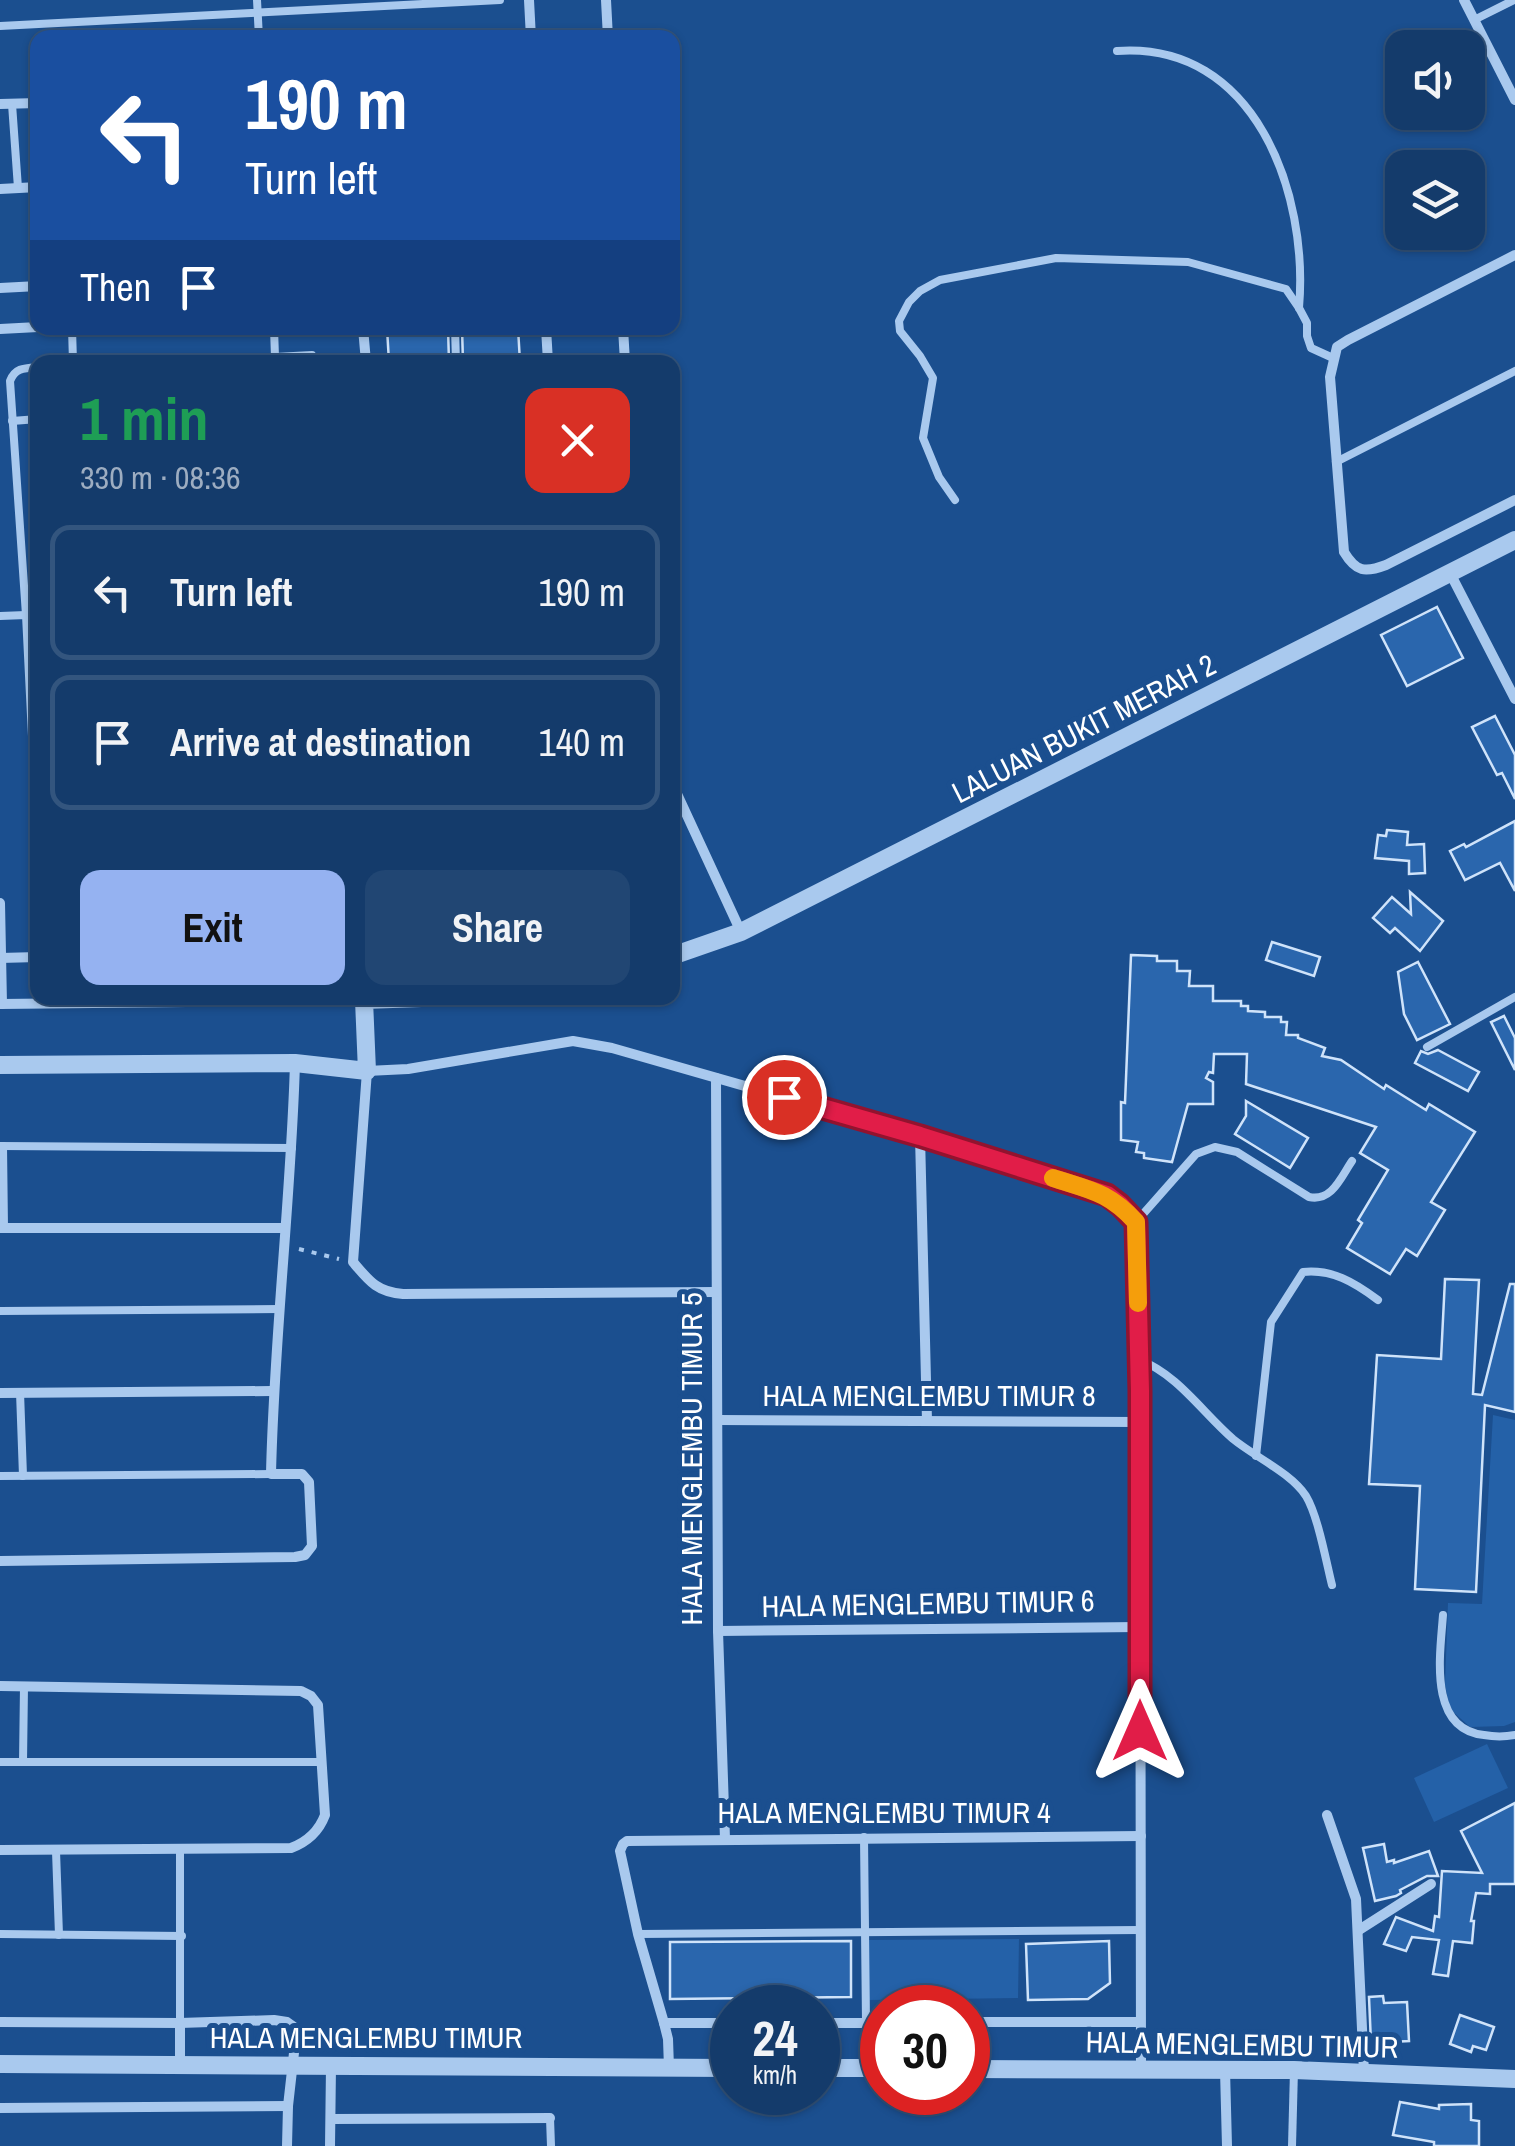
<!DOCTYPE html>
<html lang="en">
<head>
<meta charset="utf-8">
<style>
  body { margin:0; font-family:"Archivo Narrow",sans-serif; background:#214673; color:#f1f3f6; height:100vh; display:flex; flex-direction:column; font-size:38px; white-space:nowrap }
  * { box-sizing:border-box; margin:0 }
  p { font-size:32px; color:#9dadc1 }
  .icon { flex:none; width:55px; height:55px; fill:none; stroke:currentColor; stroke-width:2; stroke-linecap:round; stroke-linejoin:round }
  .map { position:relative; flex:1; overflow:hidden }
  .panel { position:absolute; left:30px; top:355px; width:650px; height:650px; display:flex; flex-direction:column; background:#143b6b; border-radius:20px; box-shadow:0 2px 8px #0004,0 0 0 2px #33557e }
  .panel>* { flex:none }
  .top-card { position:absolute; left:30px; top:30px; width:650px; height:305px; border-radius:20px; box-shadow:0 2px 8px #0004,0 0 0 2px #33557e; background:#1a4fa0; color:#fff; overflow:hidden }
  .controls { position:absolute; left:1385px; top:30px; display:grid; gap:20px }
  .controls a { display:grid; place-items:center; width:100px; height:100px; border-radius:20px; background:#143b6b; box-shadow:0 2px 8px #0004,0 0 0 2px #33557e; font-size:50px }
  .speed { position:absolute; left:710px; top:1985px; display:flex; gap:20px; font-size:50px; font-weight:700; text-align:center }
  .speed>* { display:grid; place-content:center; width:130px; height:130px; border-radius:50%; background:#143b6b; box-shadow:0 2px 8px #0004,0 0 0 2px #33557e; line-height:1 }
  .speed small { font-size:25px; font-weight:400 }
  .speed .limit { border:15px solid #d22; background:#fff; color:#111 }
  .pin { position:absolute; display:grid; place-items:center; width:85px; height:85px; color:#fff; margin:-42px; border:5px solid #fff; border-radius:50%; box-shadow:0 2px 10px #0007 }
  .me { position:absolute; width:110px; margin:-55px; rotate:0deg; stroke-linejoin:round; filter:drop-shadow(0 0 8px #0008) }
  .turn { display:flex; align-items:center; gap:35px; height:210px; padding:0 50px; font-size:45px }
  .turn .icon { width:130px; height:130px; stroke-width:2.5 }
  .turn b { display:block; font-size:70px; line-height:85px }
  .then { display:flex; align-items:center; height:95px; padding:0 50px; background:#0003; gap:20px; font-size:38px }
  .round { display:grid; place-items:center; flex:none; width:105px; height:105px; border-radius:20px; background:#214673 }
  .overview { display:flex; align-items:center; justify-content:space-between; height:170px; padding:0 50px }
  h1 { font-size:60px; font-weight:700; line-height:75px; color:#1e9e55 }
  .cta { display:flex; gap:20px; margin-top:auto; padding:20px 50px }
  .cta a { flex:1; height:115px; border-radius:20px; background:#95b2f1; color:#111; font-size:40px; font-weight:700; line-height:115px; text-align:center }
  .cta a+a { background:#214673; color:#f1f3f6 }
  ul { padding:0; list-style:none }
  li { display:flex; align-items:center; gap:30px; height:135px; margin:0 20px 15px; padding:0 30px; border:5px solid #33557e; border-radius:20px }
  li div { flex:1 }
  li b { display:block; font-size:38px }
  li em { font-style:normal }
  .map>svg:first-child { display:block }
</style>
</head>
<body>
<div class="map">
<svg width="1515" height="2146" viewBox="0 0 1515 2146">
  <rect width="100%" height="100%" fill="#1b4f8f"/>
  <g fill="#2461a8">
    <path d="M1493,1415L1515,1420V1722L1504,1726L1470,1727L1450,1709L1445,1685L1448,1603L1482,1604Z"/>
    <path d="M1487,1744L1508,1788L1434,1822L1414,1778Z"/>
    <path d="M1019,1939L1018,1998L869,2000L867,1940Z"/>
  </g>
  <g fill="#2a66ad" stroke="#cfe3fa" stroke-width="2.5">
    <path d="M387,328H448L449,362H389Z"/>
    <path d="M462,328H518L520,362H463Z"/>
    <path d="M1437,607L1463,658L1407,686L1381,635Z"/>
    <path d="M1495,716L1515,755V799L1502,773L1497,775L1472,727Z"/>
    <path d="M1515,821V891L1500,863L1465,880L1450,851L1464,844L1466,847Z"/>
    <path d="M1387,830L1408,832L1407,845L1424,844L1425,873L1409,874V861L1375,858L1378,835L1386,836Z"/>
    <path d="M1410,892L1443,921L1420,951L1395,928L1390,933L1373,918L1392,897L1411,914Z"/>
    <path d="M1272,942L1320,957L1314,976L1266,960Z"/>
    <path d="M1131,955L1157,956V961H1177V971H1190L1189,986H1213V1001H1241V1006H1248V1011L1265,1012V1017H1281V1022H1287L1286,1035H1298V1038L1325,1048L1322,1056L1341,1060L1384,1089L1386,1085L1426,1110L1429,1104L1475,1132L1431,1202L1445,1210L1417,1256L1406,1249L1390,1274L1347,1248L1362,1223L1358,1220L1388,1170L1360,1153L1376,1127L1246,1084L1247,1054H1214L1213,1073L1209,1072L1206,1078L1213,1082V1104H1188L1172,1162L1144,1158V1153L1136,1152L1138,1142L1121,1140V1102L1125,1103Z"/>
    <path d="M1418,962L1450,1024L1417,1040L1404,1014L1398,972Z"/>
    <path d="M1504,1016L1515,1038V1070L1491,1022Z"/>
    <path d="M1438,1050L1479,1072L1468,1091L1415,1063L1421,1051L1428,1054Z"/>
    <path d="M1246,1101L1308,1138L1290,1168L1235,1134L1246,1116Z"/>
    <path d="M1445,1279L1479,1280L1473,1394L1482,1395L1510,1284H1515V1412L1485,1405L1476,1592L1415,1589L1420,1486L1369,1484L1377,1355L1441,1359Z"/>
    <path d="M1515,1803V1884H1490V1894L1476,1893L1471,1921H1474L1472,1943L1453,1941L1448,1976L1433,1974L1439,1940L1412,1937L1406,1951L1384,1944L1396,1917L1433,1931L1435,1916L1439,1917L1442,1871L1482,1873L1461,1831Z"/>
    <path d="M1384,1844L1387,1862L1394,1860V1863L1429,1851L1438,1876H1427L1400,1890L1401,1893L1396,1896L1375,1901L1363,1848Z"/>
    <path d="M851,1941V1997L670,1999V1942Z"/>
    <path d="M1109,1941L1110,1983L1088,1999L1028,2000L1026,1944Z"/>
    <path d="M1383,1996L1384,2003L1407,2002L1409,2041L1371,2043L1369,1997Z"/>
    <path d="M1460,2015L1494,2027L1486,2050L1473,2046L1471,2052L1450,2044Z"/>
    <path d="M1400,2102L1439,2109V2105L1471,2104V2120L1479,2121V2146H1434V2142L1393,2135Z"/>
  </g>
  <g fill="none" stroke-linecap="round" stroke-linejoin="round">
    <path stroke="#a9c9ee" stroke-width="4" stroke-dasharray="5 8" stroke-linecap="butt" d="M299,1249L339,1259"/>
    <g stroke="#a9c9ee" stroke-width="8">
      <path d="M257,0L259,38"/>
      <path d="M1474,20L1514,0"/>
      <path d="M0,26L500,0"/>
      <path d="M1117,51C1255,41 1309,193 1299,308"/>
      <path d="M12,104L18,188"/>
      <path d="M72,328L73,362"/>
      <path d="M455,328L456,362"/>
      <path d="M143,362L275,357L274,328"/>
      <path d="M275,362V357L312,355"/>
      <path d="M12,421L38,419"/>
      <path d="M1336,462L1515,371"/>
      <path d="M955,500L939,477L923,438L933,378L920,356L900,331L899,321L909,302L920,291L940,280L1056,258L1188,262L1286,289L1299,308L1307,323V336L1311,348L1333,358"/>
      <path d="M26,615L10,381C15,368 24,368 38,367"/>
      <path d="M0,616L26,615L38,857"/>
      <path d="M1427,1047L1515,997"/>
      <path d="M0,1146L292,1148"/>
      <path d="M3,1146L4,1228"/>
      <path d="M1136,1222L1196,1154L1215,1147L1237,1152L1309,1197C1332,1202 1341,1177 1352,1161"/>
      <path d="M0,1311L280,1309"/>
      <path d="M1140,1360C1178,1375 1202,1412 1233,1439C1255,1457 1291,1473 1306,1496C1318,1516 1326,1561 1332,1585"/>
      <path d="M20,1392L23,1476"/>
      <path d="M1256,1456L1271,1322L1303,1272C1332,1269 1354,1282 1378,1300"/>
      <path d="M0,1476L271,1474"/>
      <path d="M1443,1615C1440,1655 1428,1729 1484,1735C1495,1737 1504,1737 1515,1735"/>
      <path d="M0,1762H321"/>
      <path d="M23,1762L24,1686"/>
      <path d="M864,1837L866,2023"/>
      <path d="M180,1849V2023"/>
      <path d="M56,1851L59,1935"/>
      <path d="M0,1934L182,1936"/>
      <path d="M638,1934L1140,1930"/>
      <path d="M550,2118L551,2146"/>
      <path d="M1292,2146L1294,2070"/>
    </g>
    <g stroke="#a9c9ee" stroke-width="10">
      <path d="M529,0L531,38"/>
      <path d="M606,0L608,38"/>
      <path d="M1464,0L1515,100"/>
      <path d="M0,104L38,103"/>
      <path d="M0,189L38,187"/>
      <path d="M1515,255L1348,340L1337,347L1330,377L1344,552C1356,572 1365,573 1386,565L1515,500"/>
      <path d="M0,288L38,286"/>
      <path d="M363,328L366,362"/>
      <path d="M546,328L548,362"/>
      <path d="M623,328L625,362"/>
      <path d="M0,329L38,327"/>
      <path d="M1450,573L1515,699"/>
      <path d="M672,783L741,932"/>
      <path d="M0,903L2,1004"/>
      <path d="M0,958L38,957"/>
      <path d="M0,1004L364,1000"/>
      <path d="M716,1078L718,1631L725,1839"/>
      <path d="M920,1136L927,1421"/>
      <path d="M0,1228H284"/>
      <path d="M716,1292L403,1294C377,1292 369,1281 353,1262L367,1071L408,1069L573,1041L612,1048L920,1136L1107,1195L1120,1205L1136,1222L1140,1360L1141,2071"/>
      <path d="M0,1393L272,1391"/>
      <path d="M718,1420L1140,1422"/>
      <path d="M0,1561L295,1557L305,1555L312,1546L309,1482L302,1474H271C274,1336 291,1200 295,1063"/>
      <path d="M718,1631L1139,1627"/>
      <path d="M0,1686L301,1691L311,1696L318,1705L325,1815C319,1831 307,1842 291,1848L0,1850"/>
      <path d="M1327,1815L1356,1899L1364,2072"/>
      <path d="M1359,1930L1431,1884"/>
      <path d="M0,2022L180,2023L274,2020L287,2022L294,2027L296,2035L288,2106L287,2146"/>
      <path d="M968,2022H1140"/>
      <path d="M180,2023V2065"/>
      <path d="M664,2023L668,2039L669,2068"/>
      <path d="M732,2023H664L638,1934L620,1851L623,1844L627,1841L1141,1836"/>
      <path d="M818,2023H882"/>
      <path d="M1225,2070L1227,2146"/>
      <path d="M0,2108L288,2106"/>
      <path d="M331,2119L550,2118"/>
      <path d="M330,2146L331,2066"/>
    </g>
    <g stroke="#a9c9ee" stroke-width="18">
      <path d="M672,956L741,932L1515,540"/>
      <path d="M0,1065L295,1063L367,1071L364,1000L421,998"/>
      <path d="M0,2064L732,2068"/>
      <path d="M818,2068H882"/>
      <path d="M968,2069L1294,2070L1515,2079"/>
    </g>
  </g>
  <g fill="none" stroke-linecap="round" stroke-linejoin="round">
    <g stroke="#92132f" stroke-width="25">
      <path id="route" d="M784,1097L920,1136L1107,1195L1120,1205L1136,1222L1140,1391V1731"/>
    </g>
    <use href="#route" stroke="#e11d48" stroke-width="18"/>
    <path stroke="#f59e0b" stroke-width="18" d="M1053,1178C1090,1190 1109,1192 1136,1222L1138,1303"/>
  </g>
  <g text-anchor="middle" stroke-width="10" stroke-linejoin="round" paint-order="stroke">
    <g font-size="30" fill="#fff" stroke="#1b4f8f">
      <text transform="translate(1084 729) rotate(-27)" y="10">LALUAN BUKIT MERAH 2</text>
      <text x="929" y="1406">HALA MENGLEMBU TIMUR 8</text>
      <text transform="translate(692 1459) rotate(-90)" y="10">HALA MENGLEMBU TIMUR 5</text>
      <text transform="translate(928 1604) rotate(-1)" y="10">HALA MENGLEMBU TIMUR 6</text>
      <text x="884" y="1823">HALA MENGLEMBU TIMUR 4</text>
      <text x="366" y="2048">HALA MENGLEMBU TIMUR</text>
      <text transform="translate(1242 2045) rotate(1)" y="10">HALA MENGLEMBU TIMUR</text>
    </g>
  </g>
</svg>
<div class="controls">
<a><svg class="icon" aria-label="sound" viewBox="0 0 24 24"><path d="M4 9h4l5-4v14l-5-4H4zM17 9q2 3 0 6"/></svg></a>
<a><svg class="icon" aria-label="layers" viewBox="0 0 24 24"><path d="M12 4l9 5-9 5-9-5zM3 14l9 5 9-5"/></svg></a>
</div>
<div class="speed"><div>24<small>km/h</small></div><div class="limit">30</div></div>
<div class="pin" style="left:784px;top:1097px;background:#d93025"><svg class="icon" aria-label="arrive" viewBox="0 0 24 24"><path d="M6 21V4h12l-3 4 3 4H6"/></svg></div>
<svg class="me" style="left:1140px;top:1731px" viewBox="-20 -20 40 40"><path d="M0-17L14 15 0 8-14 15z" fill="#e11d48" stroke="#fff" stroke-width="4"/></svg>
<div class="top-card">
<div class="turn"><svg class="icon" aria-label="left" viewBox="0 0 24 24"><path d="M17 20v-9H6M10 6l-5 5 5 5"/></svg><div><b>190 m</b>Turn left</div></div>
<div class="then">Then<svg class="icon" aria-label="arrive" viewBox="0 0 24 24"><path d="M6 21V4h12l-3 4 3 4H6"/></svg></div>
</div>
<section class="panel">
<div class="overview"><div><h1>1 min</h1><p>330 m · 08:36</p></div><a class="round" style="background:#d93025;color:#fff"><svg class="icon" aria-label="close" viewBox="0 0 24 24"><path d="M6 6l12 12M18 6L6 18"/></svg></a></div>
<ul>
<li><svg class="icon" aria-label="left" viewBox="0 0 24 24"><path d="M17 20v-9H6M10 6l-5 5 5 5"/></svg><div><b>Turn left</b></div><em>190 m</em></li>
<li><svg class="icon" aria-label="arrive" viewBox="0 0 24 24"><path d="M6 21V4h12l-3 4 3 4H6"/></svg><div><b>Arrive at destination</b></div><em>140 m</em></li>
</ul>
<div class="cta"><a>Exit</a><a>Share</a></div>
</section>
</div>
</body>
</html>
